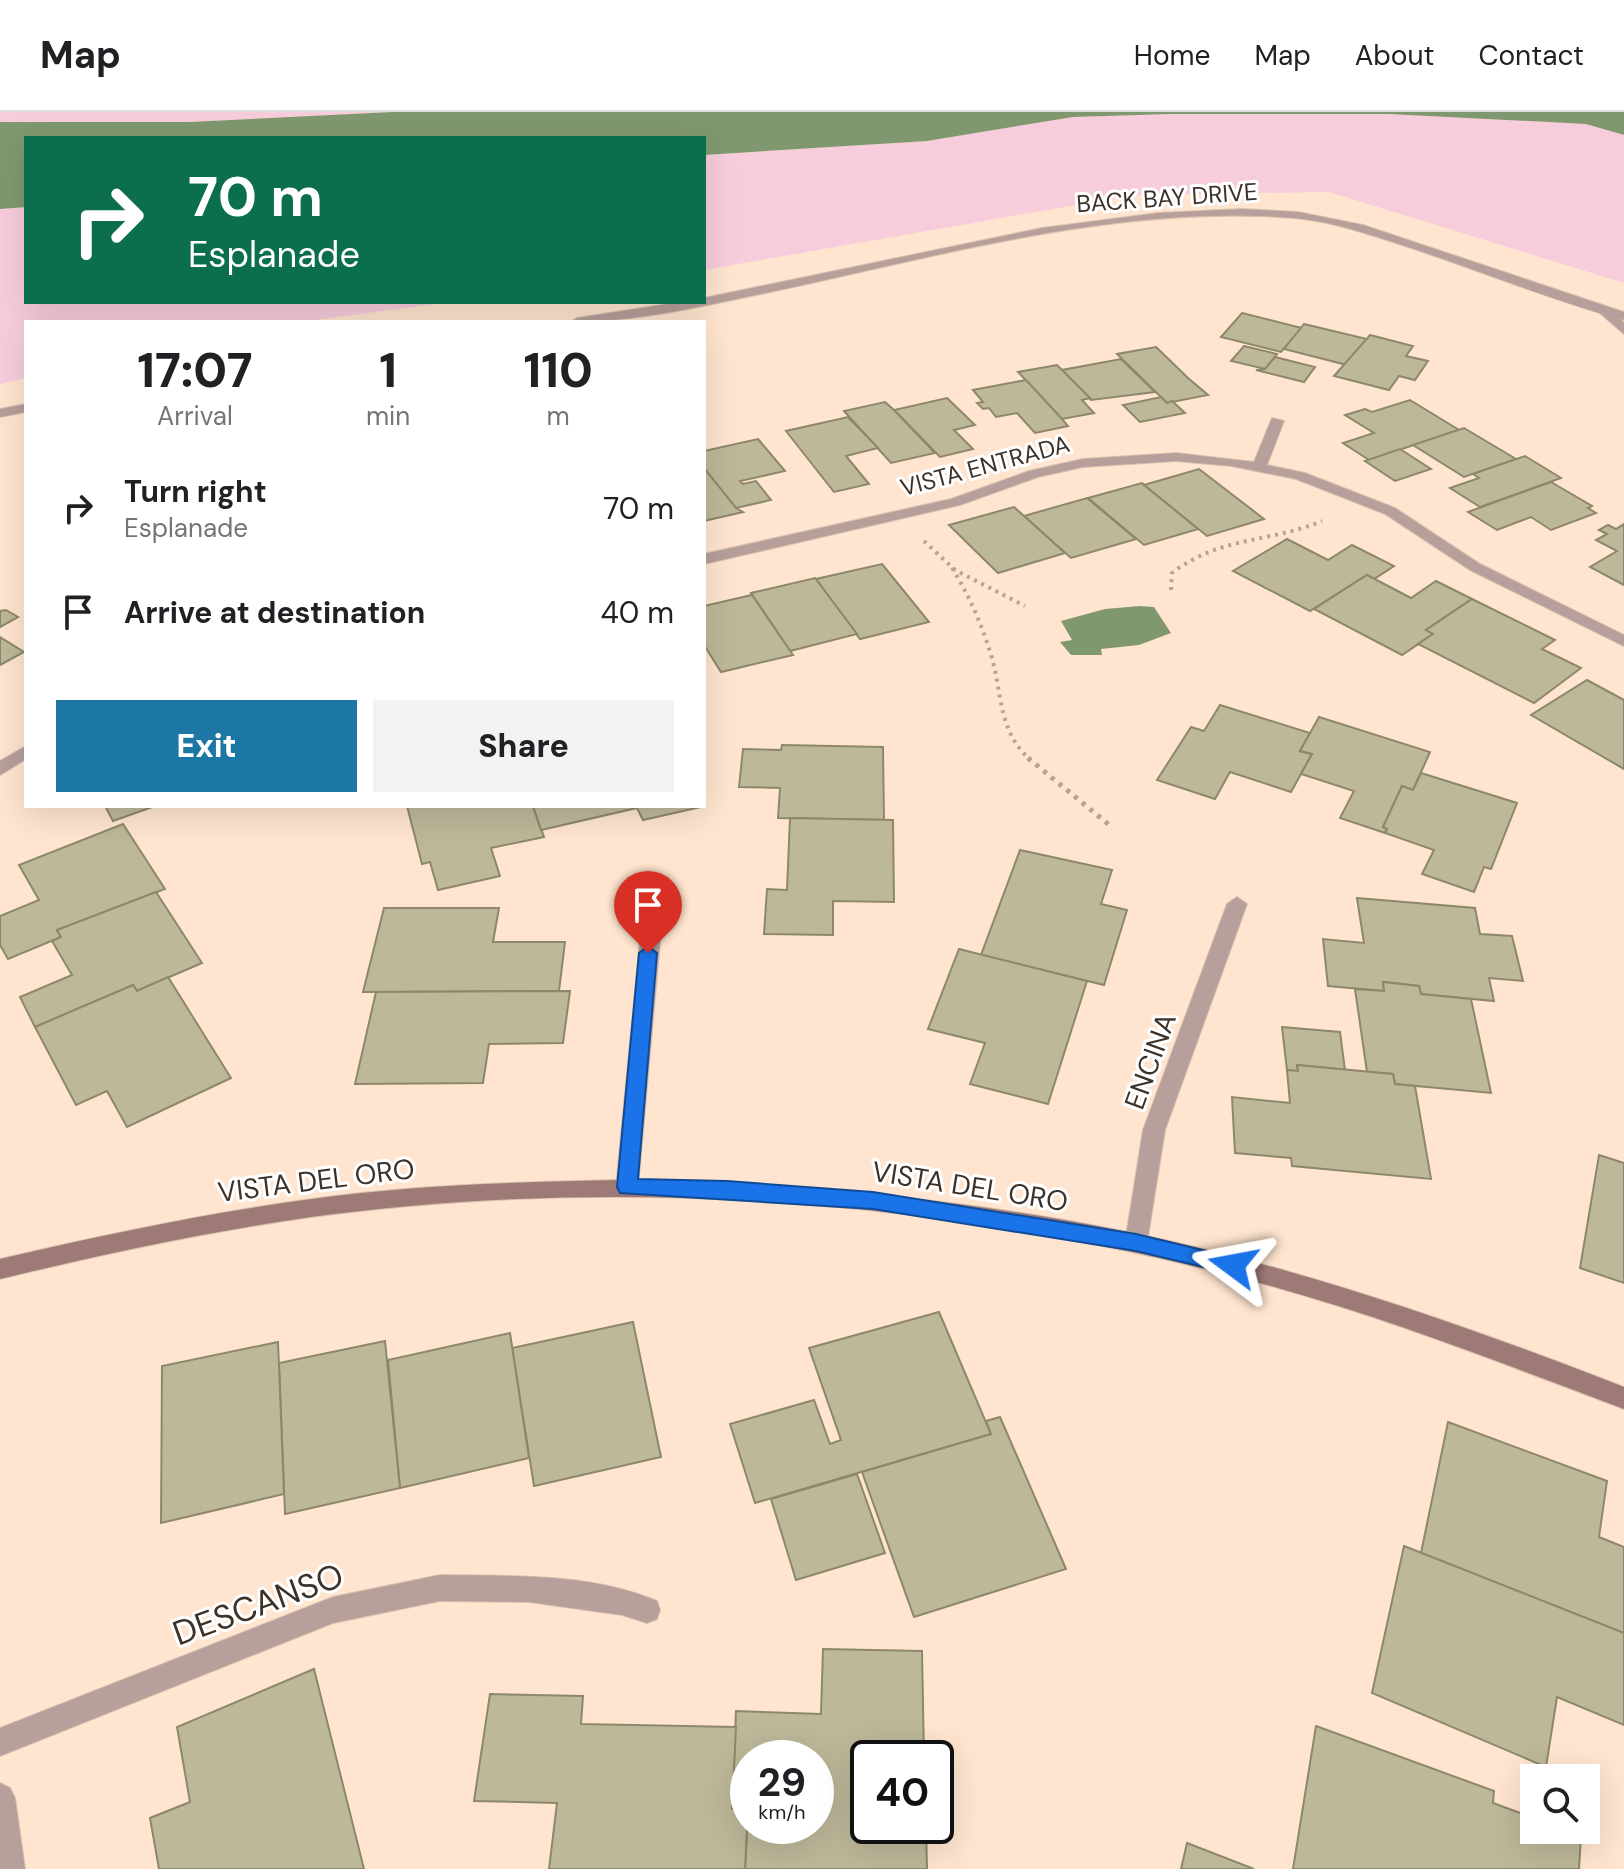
<!DOCTYPE html>
<html lang="en">
<head>
<meta charset="utf-8">
<style>
  body { margin:0; font-family:"DM Sans",sans-serif; background:#f2f2f2; color:#202124; height:100vh; display:flex; flex-direction:column; font-size:30px; white-space:nowrap }
  * { box-sizing:border-box; margin:0 }
  p { font-size:26px; color:#757577 }
  .icon { flex:none; width:44px; height:44px; fill:none; stroke:currentColor; stroke-width:2; stroke-linecap:round; stroke-linejoin:round }
  .map { position:relative; flex:1; overflow:hidden }
  .side { position:absolute; left:24px; top:208px; width:682px; height:488px; display:flex; flex-direction:column; background:#fff; border-radius:0px; box-shadow:0 8px 32px #0002 }
  .side>* { flex:none }
  .hud { position:absolute; left:24px; top:24px; width:682px; height:168px; border-radius:0px; box-shadow:0 8px 32px #0002; background:#0b6e4f; color:#fff; overflow:hidden }
  .buttons { position:absolute; left:1520px; top:1652px; display:grid; gap:16px }
  .buttons a { display:grid; place-items:center; width:80px; height:80px; border-radius:0px; background:#fff; box-shadow:0 8px 32px #0002; font-size:40px }
  .speed { position:absolute; left:730px; top:1628px; display:flex; gap:16px; font-size:40px; font-weight:700; text-align:center }
  .speed>* { display:grid; place-content:center; width:104px; height:104px; border-radius:50%; background:#fff; box-shadow:0 8px 32px #0002; line-height:1 }
  .speed small { font-size:20px; font-weight:400 }
  .speed .limit { border:4px solid #111; border-radius:12px; background:#fff; color:#111 }
  .pin { position:absolute; display:grid; place-items:center; width:68px; height:68px; color:#fff; margin:-82px -34px; border-radius:50% 50% 50% 0; rotate:-45deg; box-shadow:0 0 8px #0007 }
  .pin .icon { rotate:45deg }
  .me { position:absolute; width:88px; margin:-44px; rotate:283deg; stroke-linejoin:round; filter:drop-shadow(0 0 6px #0008) }
  .turn { display:flex; align-items:center; gap:28px; height:168px; padding:0 32px; font-size:36px }
  .turn .icon { width:104px; height:104px; stroke-width:2.5 }
  .turn b { display:block; font-size:56px; line-height:68px }
  .eta { display:flex; justify-content:space-evenly; align-items:center; height:136px; text-align:center }
  .eta b { font-size:48px; font-weight:800; line-height:56px }
  .primary-button { display:flex; gap:16px; margin-top:auto; padding:16px 32px }
  .primary-button a { flex:1; height:92px; border-radius:0px; background:#1c77a5; color:#fff; font-size:32px; font-weight:800; line-height:92px; text-align:center }
  .primary-button a+a { background:#f2f2f2; color:#202124 }
  ul { padding:0; list-style:none }
  li { display:flex; align-items:center; gap:24px; height:104px; padding:0 32px }
  li div { flex:1 }
  li b { display:block; font-size:30px }
  li em { font-style:normal }
  header { display:flex; align-items:center; gap:48px; box-sizing:border-box; height:112px; padding:0 40px; background:#fff; border-bottom:2px solid #e0e0e0 }
  header strong { font-size:38px }
  nav { display:flex; gap:44px; margin-inline-start:auto; font-size:28px }
  .map>svg:first-child { display:block }
</style>
</head>
<body>
<header>
<strong>Map</strong>
<nav><a>Home</a><a>Map</a><a>About</a><a>Contact</a></nav>
</header>
<div class="map">
<svg width="1624" height="1757" viewBox="0 0 1624 1757">
  <rect width="100%" height="100%" fill="#ffe5cf"/>
  <g fill="#f7cddc">
    <path d="M0,0H392L190,10H0Z"/>
    <path d="M1170,2H1389L1586,12L1624,23V171L1329,80L1133,83L704,158V43L927,29L1073,5Z"/>
    <path d="M26,95V190H450L301,210H26V266L0,272V97Z"/>
  </g>
  <g fill="#80986f">
    <path d="M392,0H1624V23L1586,12L1389,2H1170L1073,5L927,29L704,43V26H26V95L0,97V10H190Z"/>
    <path d="M1140,494L1154,495L1171,521L1139,533L1101,537L1102,543H1071L1060,530L1072,528L1061,509L1105,497Z"/>
  </g>
  <g fill="#beb89a" stroke="#8d886b" stroke-width="2">
    <path d="M1242,201L1302,216L1281,240L1221,225Z"/>
    <path d="M1304,212L1367,227L1347,253L1284,237Z"/>
    <path d="M1370,223L1413,234L1406,244L1428,249L1415,268L1399,264L1389,278L1334,264Z"/>
    <path d="M1244,234L1277,242L1265,257L1231,249Z"/>
    <path d="M1156,235L1188,266L1208,283L1167,291L1117,242Z"/>
    <path d="M1275,245L1315,255L1304,270L1256,258L1265,257Z"/>
    <path d="M1121,247L1155,280L1091,288L1062,258Z"/>
    <path d="M1057,253L1090,286L1082,288L1094,301L1062,307L1018,260Z"/>
    <path d="M1026,268L1062,307L1068,314L1035,321L1017,301L996,305L989,296L983,297L977,291L983,290L973,278Z"/>
    <path d="M1161,285L1167,291L1172,289L1185,301L1140,310L1123,293Z"/>
    <path d="M947,286L975,313L954,318L973,337L940,345L894,298Z"/>
    <path d="M1410,288L1459,318L1369,348L1343,331L1374,321L1345,303L1365,297L1372,300Z"/>
    <path d="M885,290L894,298L935,341L891,351L844,299Z"/>
    <path d="M848,305L878,336L846,344L869,372L834,380L786,319Z"/>
    <path d="M1464,316L1516,347L1464,365L1413,333Z"/>
    <path d="M758,327L785,359L740,369L743,372L756,369L771,388L736,396L704,356V339Z"/>
    <path d="M1400,337L1431,357L1395,369L1365,349Z"/>
    <path d="M1525,344L1561,366L1480,395L1450,376L1479,366L1473,362Z"/>
    <path d="M704,356L736,396L743,400L704,409Z"/>
    <path d="M1199,357L1264,407L1207,424L1144,373Z"/>
    <path d="M1551,370L1592,394L1588,396L1596,401L1551,418L1531,405L1497,418L1468,400Z"/>
    <path d="M1142,371L1144,373L1198,417L1144,433L1088,386Z"/>
    <path d="M1087,386L1136,427L1071,446L1024,404Z"/>
    <path d="M1014,395L1024,404L1065,441L998,461L949,413Z"/>
    <path d="M1624,412V473L1590,455L1617,439L1596,428L1607,422L1599,418L1608,413L1616,417Z"/>
    <path d="M1287,427L1328,448L1352,433L1394,454L1374,467L1367,463L1310,499L1233,459Z"/>
    <path d="M882,452L929,510L860,527L816,467Z"/>
    <path d="M1367,463L1411,486L1436,469L1472,487L1426,518L1433,522L1402,543L1314,497Z"/>
    <path d="M815,466L857,522L790,539L751,481Z"/>
    <path d="M752,483L793,543L721,560L704,533V494Z"/>
    <path d="M1472,487L1555,528L1542,537L1581,556L1534,591L1418,532L1433,522L1426,518Z"/>
    <path d="M6,498L18,505L0,515V499Z"/>
    <path d="M0,525L24,540L0,553Z"/>
    <path d="M1587,568L1624,588V657L1531,603Z"/>
    <path d="M1220,593L1310,621L1300,639L1312,642L1291,680L1230,660L1215,687L1157,668L1191,615L1204,619Z"/>
    <path d="M1319,605L1430,640L1413,678L1402,674L1383,715L1387,717L1385,721L1340,706L1354,679L1301,662L1312,642L1300,639Z"/>
    <path d="M782,633L883,635L884,708L778,706L780,676L739,675L743,637L781,638Z"/>
    <path d="M1421,661L1517,691L1491,757L1484,755L1474,780L1422,762L1434,738L1385,721L1387,717L1383,715L1402,674L1413,678Z"/>
    <path d="M105,694H155L113,709Z"/>
    <path d="M407,694H533L544,725L491,736L500,764L438,778L430,750L422,752Z"/>
    <path d="M533,694H701V695L643,708L637,696L541,718Z"/>
    <path d="M790,706L893,708L894,790L833,789V823L764,822L767,777L787,778Z"/>
    <path d="M123,712L165,777L57,818L61,825L8,847L0,833V804L39,788L19,753Z"/>
    <path d="M1020,738L1112,758L1101,792L1127,798L1104,873L981,843Z"/>
    <path d="M156,780L202,851L137,879L133,873L35,915L20,885L72,863L52,829L61,825L57,818Z"/>
    <path d="M1357,786L1475,796L1480,822L1512,824L1523,869L1489,866L1494,889L1421,882L1419,874L1383,870L1384,879L1328,874L1323,827L1364,831Z"/>
    <path d="M384,796H499L493,830H565L559,879L363,880Z"/>
    <path d="M959,837L1087,869L1048,992L970,972L985,931L928,917Z"/>
    <path d="M168,865L231,966L127,1015L107,979L76,993L35,915L133,873L137,879Z"/>
    <path d="M1383,870L1419,874L1421,882L1471,887L1491,981L1395,972L1393,962L1367,960L1355,877L1384,879Z"/>
    <path d="M570,879L563,931L489,932L483,971L355,972L376,880Z"/>
    <path d="M1282,915L1340,920L1345,958L1297,953L1298,959L1287,958Z"/>
    <path d="M1297,953L1393,962L1395,972L1415,974L1431,1067L1292,1054L1291,1046L1235,1041L1232,985L1290,991L1287,958L1298,959Z"/>
    <path d="M1599,1043L1624,1051V1171L1580,1156Z"/>
    <path d="M939,1200L991,1322L755,1391L730,1312L814,1288L830,1332L841,1328L809,1236Z"/>
    <path d="M633,1210L661,1345L534,1374L512,1236Z"/>
    <path d="M510,1221L529,1346L400,1376L388,1248Z"/>
    <path d="M385,1229L400,1376L285,1402L279,1251Z"/>
    <path d="M278,1230L284,1382L161,1411L162,1254Z"/>
    <path d="M1000,1305L1066,1457L914,1505L862,1360L991,1322L986,1309Z"/>
    <path d="M1448,1310L1607,1369L1599,1425L1624,1435V1521L1421,1441Z"/>
    <path d="M857,1362L885,1441L796,1468L771,1387Z"/>
    <path d="M1404,1434L1624,1521V1613L1557,1585L1546,1655L1372,1581Z"/>
    <path d="M823,1537L922,1539L924,1646H868V1714H926L927,1757H745L748,1701V1714H816V1646H748V1697H732L736,1599L821,1602Z"/>
    <path d="M314,1557L364,1757H159L150,1706L190,1690L177,1615Z"/>
    <path d="M490,1582L583,1584L581,1612L736,1615L732,1697H748L745,1757H549L557,1691L474,1689Z"/>
    <path d="M1316,1614L1494,1679L1493,1691L1534,1706V1718H1568L1581,1723L1579,1757H1293Z"/>
    <path d="M1187,1731L1254,1757H1181Z"/>
  </g>
  <g fill="none" stroke-linecap="round" stroke-linejoin="round">
    <g stroke="#d8c1ae" stroke-width="2">
      <path id="lane" d="M1600,195H1608L1624,211V222L1600,201Z"/>
    </g>
    <g stroke="#d8c1ae" stroke-width="2">
      <g id="street">
        <path d="M1242,97L1298,100L1363,113L1624,200V208C1554,189 1486,161 1417,138C1377,125 1337,110 1294,106C1121,92 948,142 780,178C712,192 641,210 571,210L577,206L681,190H704V186L1042,116L1158,101Z"/>
        <path d="M26,292V300L0,305V297Z"/>
        <path d="M1272,306L1284,309L1267,353L1305,361L1395,396L1480,452L1624,523V534L1470,458L1385,402L1296,367L1231,354L1176,349L1083,355L1038,365L960,393L704,452V442L951,387L1029,359L1083,347L1176,341L1254,350Z"/>
        <path d="M26,634V647L0,663V649Z"/>
        <path d="M1237,785L1247,792L1165,1018L1147,1131L1144,1138L1136,1141L1128,1138L1125,1131L1143,1018L1227,792Z"/>
        <path d="M651,811L661,818L638,1075L635,1081L627,1084L619,1081L616,1075L641,818Z"/>
        <path d="M440,1463C511,1464 590,1461 657,1489L660,1498L657,1507L647,1511L622,1503L529,1490L440,1489L333,1511L0,1644V1616L333,1485Z"/>
        <path d="M0,1671L10,1676L15,1686L25,1757H0Z"/>
      </g>
    </g>
    <g stroke="#d8c1ae" stroke-width="2">
      <path id="secondary" d="M623,1068C793,1072 961,1086 1128,1120C1298,1155 1462,1212 1624,1275V1297C1509,1254 1396,1209 1278,1176C967,1089 631,1062 311,1105C206,1120 103,1142 0,1167V1147C103,1123 207,1101 312,1087C415,1073 519,1070 623,1068Z"/>
    </g>
    <g stroke="#b7a392" stroke-width="4" stroke-dasharray="3 5" stroke-linecap="butt">
      <path d="M924,429L955,458L1025,494"/>
      <path d="M952,456C970,485 982,513 992,546C1002,582 999,622 1031,648"/>
      <path d="M1171,478L1172,461C1220,424 1269,431 1322,409"/>
    </g>
    <path stroke="#b7a392" stroke-width="5" stroke-dasharray="4 6" stroke-linecap="butt" d="M1028,646L1113,716"/>
    <use href="#lane" fill="#b79f9b" fill-rule="evenodd"/>
    <use href="#street" fill="#b79f9b" fill-rule="evenodd"/>
    <use href="#secondary" fill="#9d7a75" fill-rule="evenodd"/>
  </g>
  <path fill="#1a73e8" stroke="#114b97" stroke-width="2" d="M648,834L657,841L638,1067L727,1069L873,1080L1136,1122L1240,1147L1243,1153L1240,1160L1233,1162L1136,1139L873,1097L620,1081L617,1075L639,841Z"/>
  <g text-anchor="middle" stroke-width="6" stroke-linejoin="round" paint-order="stroke">
    <g font-size="24" fill="#3c3229" stroke="#fff">
      <text transform="translate(1167 86) rotate(-4)" y="8">BACK BAY DRIVE</text>
      <text transform="translate(985 354) rotate(-15)" y="8">VISTA ENTRADA</text>
    </g>
    <g font-size="28" fill="#3c3229" stroke="#fff">
      <text transform="translate(1150 949) rotate(-70)" y="10">ENCINA</text>
      <text transform="translate(316 1068) rotate(-7)" y="10">VISTA DEL ORO</text>
      <text transform="translate(970 1074) rotate(9)" y="10">VISTA DEL ORO</text>
    </g>
    <g font-size="34" fill="#3c3229" stroke="#fff">
      <text transform="translate(258 1492) rotate(-20)" y="12">DESCANSO</text>
    </g>
  </g>
</svg>
<div class="buttons">
<a><svg class="icon" aria-label="search" viewBox="0 0 24 24"><circle cx="10" cy="10" r="6"/><path d="M15 15l6 6"/></svg></a>
</div>
<div class="speed"><div>29<small>km/h</small></div><div class="limit">40</div></div>
<div class="pin" style="left:648px;top:841px;background:#d93025"><svg class="icon" aria-label="arrive" viewBox="0 0 24 24"><path d="M6 21V4h12l-3 4 3 4H6"/></svg></div>
<svg class="me" style="left:1233px;top:1153px" viewBox="-20 -20 40 40"><path d="M0-17L14 15 0 8-14 15z" fill="#1a73e8" stroke="#fff" stroke-width="4"/></svg>
<div class="hud">
<div class="turn"><svg class="icon" aria-label="right" viewBox="0 0 24 24"><path d="M7 20v-9h11M14 6l5 5-5 5"/></svg><div><b>70 m</b>Esplanade</div></div>
</div>
<section class="side">
<div class="eta">
<div><b>17:07</b><p>Arrival</p></div>
<div><b>1</b><p>min</p></div>
<div><b>110</b><p>m</p></div>
</div>
<ul>
<li><svg class="icon" aria-label="right" viewBox="0 0 24 24"><path d="M7 20v-9h11M14 6l5 5-5 5"/></svg><div><b>Turn right</b><p>Esplanade</p></div><em>70 m</em></li>
<li><svg class="icon" aria-label="arrive" viewBox="0 0 24 24"><path d="M6 21V4h12l-3 4 3 4H6"/></svg><div><b>Arrive at destination</b></div><em>40 m</em></li>
</ul>
<div class="primary-button"><a>Exit</a><a>Share</a></div>
</section>
</div>
</body>
</html>
